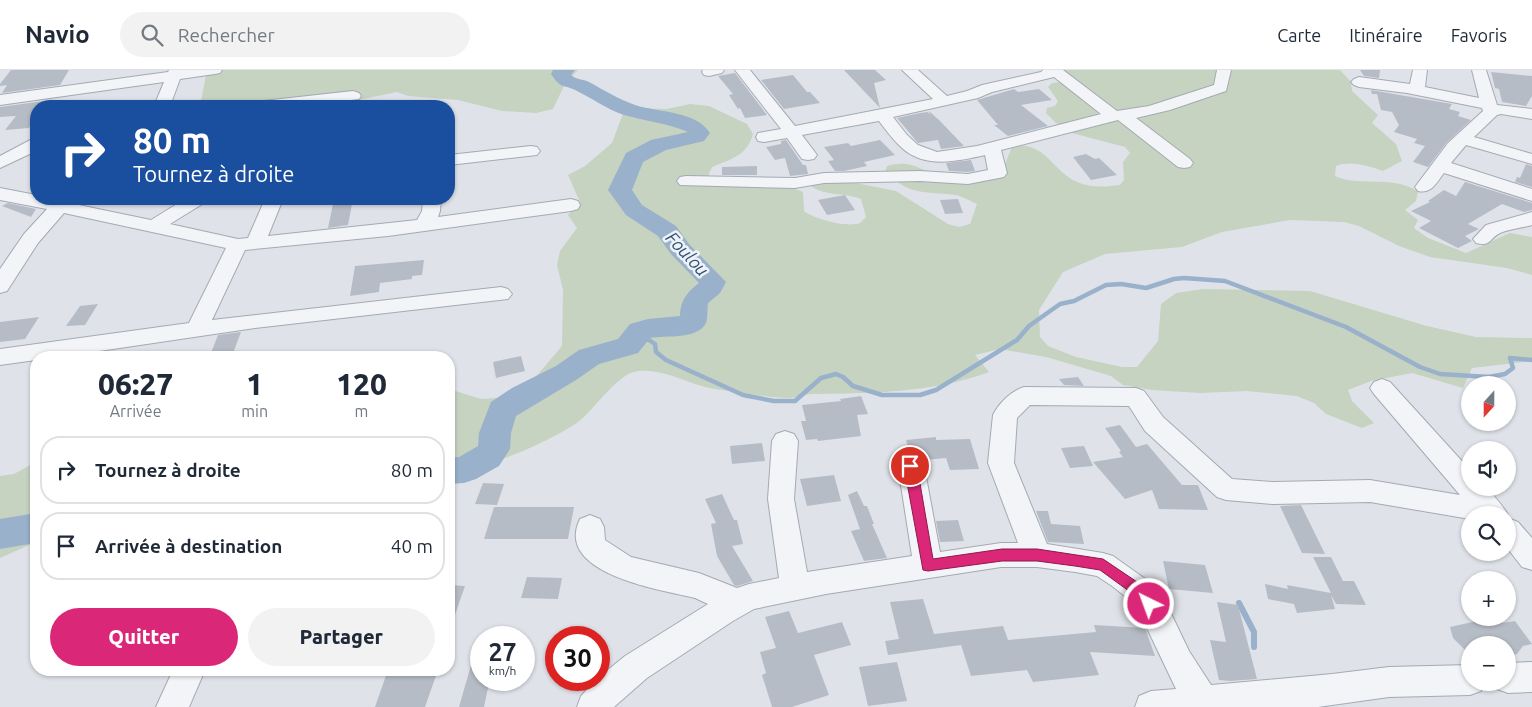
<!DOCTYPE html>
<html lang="fr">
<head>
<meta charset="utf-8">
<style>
  body { margin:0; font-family:Ubuntu,sans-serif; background:#f2f2f3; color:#1f2937; height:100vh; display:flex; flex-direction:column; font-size:19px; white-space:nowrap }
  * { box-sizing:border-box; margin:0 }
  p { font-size:16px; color:#747a83 }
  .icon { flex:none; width:28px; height:28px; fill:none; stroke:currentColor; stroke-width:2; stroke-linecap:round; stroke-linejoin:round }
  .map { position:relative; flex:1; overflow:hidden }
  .side { position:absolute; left:30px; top:281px; width:425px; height:325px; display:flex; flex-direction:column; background:#fff; border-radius:20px; box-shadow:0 1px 4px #0004 }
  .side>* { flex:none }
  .guide { position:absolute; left:30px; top:30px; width:425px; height:105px; border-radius:20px; box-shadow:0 1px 4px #0004; background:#1a4fa0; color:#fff; overflow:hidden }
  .needle { width:32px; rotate:201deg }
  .controls { position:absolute; left:1461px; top:306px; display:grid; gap:10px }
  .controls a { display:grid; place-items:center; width:55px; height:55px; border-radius:50%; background:#fff; box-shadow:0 1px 4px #0004; font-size:25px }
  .speed { position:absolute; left:470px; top:556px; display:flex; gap:10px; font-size:25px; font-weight:700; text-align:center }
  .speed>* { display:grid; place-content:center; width:65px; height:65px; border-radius:50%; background:#fff; box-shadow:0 1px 4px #0004; line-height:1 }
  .speed small { font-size:12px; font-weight:400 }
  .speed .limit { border:8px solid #d22; background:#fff; color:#111 }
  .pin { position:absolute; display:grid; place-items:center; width:42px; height:42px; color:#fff; margin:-21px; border:2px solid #fff; border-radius:50%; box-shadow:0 1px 5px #0007 }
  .me { position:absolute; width:55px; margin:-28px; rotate:318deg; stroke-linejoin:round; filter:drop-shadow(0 0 4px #0008) }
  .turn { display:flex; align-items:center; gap:18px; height:105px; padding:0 20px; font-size:22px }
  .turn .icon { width:65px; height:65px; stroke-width:2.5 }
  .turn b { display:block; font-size:35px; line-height:42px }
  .eta { display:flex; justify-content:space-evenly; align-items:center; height:85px; text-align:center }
  .eta b { font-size:30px; font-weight:800; line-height:35px }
  .button { display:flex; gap:10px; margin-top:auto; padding:10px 20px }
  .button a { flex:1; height:58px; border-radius:30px; background:#db2777; color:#fff; font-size:20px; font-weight:800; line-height:58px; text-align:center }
  .button a+a { background:#f2f2f3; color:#1f2937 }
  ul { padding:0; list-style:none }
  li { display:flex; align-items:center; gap:15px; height:68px; margin:0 10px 8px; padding:0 10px; border:2px solid #e0e1e3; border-radius:20px }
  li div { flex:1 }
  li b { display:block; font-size:19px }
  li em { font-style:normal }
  header { display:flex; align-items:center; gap:30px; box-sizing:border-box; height:70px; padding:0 25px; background:#fff; border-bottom:1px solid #e0e1e3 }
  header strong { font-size:24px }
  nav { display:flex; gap:28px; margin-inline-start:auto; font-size:18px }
  .search { width:350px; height:45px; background:#f2f2f3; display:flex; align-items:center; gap:12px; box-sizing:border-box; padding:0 18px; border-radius:28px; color:#747a83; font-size:19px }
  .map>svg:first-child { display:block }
</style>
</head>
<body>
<header>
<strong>Navio</strong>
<div class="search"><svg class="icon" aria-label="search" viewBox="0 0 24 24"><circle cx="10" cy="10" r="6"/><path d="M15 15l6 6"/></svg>Rechercher</div>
<nav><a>Carte</a><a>Itinéraire</a><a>Favoris</a></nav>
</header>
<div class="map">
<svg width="1532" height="637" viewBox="0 0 1532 637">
  <rect width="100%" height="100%" fill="#dfe3e9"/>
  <g fill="#c5d3c0">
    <path d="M207,0H578L565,14L553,39L536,43L502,41L458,30L408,26L397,22L330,36H200Z"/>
    <path d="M1058,0H1340L1351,12L1352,21L1378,45L1372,53L1396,74L1402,91L1383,101C1369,96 1351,90 1336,96L1335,106C1363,118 1387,104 1418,121L1416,131L1405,140L1418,150L1414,158L1428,168L1466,183L1510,163L1532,167V205L1507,198L1430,187L1399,176L1359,156L1344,152L1290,150L1222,162L1182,177L1105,184L1063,202L1039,240L1040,267L1048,276L1076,287L1122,297H1137L1158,271L1161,234L1176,223L1203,219L1310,221L1427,256L1476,267L1532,268V291L1472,298L1463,318L1412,303L1371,311L1348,320L1352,331L1374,353L1362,358L1326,344L1314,333L1297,326L1247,321L1200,323L1152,320L1123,315L1111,306L1046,287L1000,279L975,285L989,302C932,323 873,323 813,324C804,324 796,328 787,328C763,327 739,322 715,319C690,315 664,298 638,301C619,303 598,334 584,347C564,366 476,405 449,400V319L481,329L497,328L513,322L528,316L562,276L563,220L557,195L560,181L577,158L568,145L580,132L568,105L585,96L612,73L627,33L634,38L667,39L690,34L709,36L747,54L753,64C747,86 731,89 712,97L707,109C727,121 747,115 768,114C780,114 792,117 803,122L804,141C814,149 847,158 860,153C862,151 864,149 866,147L861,129C845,122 821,127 809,114L841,110L896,121L948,154L959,157L970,154L977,134C970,131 962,126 955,125C923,121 911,126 885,102L887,96C914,88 923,103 946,109C954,112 993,101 1003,99L1012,77C1044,69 1054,103 1077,112C1091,118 1106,117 1120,115L1124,110L1123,92L1130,83L1125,77L1068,62L1065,57L1056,53L1046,43L1047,38L1055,36L1058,31L1048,17L1052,13L1060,12Z"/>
    <path d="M36,392V472L0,488V406L14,404Z"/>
  </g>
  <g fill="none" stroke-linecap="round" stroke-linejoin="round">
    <path stroke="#99b1cb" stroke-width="4.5" d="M634,267L649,270L655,274L656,282L666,290L743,325L774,331H795L821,308L836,304L843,307L853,316L882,325H920L936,320L1017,270L1029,256L1060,234L1074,231L1106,215L1121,214L1146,218L1174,209L1184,208L1225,211L1346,257L1420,297L1440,304L1489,307L1505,304L1513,298L1510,288L1532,290"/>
    <path stroke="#99b1cb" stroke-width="6" d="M1239,533L1254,562V577"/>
    <g fill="#99b1cb" fill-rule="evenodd">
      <path d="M553,0H575L571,5C576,10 583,9 589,12C604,20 618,29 635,35C659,43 695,40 710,63L704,71L666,80L643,92L632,120L642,135L676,156L689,174L726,212L720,223L708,233C707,239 708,247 706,253C697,270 666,265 650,268L638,283L599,294L576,310L516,346L511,363L510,379L499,396L476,409L464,413L449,414V388L459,387L478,376L479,363L491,332L512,318L556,296L579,280L618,269L630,254L648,249L680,246C680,231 687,222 699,213L671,184L658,166L626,145L608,120L626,83L651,70L688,62C668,53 645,51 624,45C606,39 592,28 575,20C562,14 561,19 551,4Z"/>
      <path d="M36,443V473L0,479V449Z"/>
    </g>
  </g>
  <g fill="#b6bcc6">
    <path d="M11,0H69L60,15L2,23L7,15L0,16V14Z"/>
    <path d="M844,0H875L886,10L874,13L880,38Z"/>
    <path d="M1360,0H1380L1379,8L1364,6Z"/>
    <path d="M1491,2L1532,6V26L1526,36L1502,32L1499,19L1495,18Z"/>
    <path d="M735,3L767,45L745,48L740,38L738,39L729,25L733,24L718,6Z"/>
    <path d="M793,5L807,22H810L820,33L784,39L761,10Z"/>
    <path d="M1014,19L1018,22L1039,19L1052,30L1021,35L1048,56L1008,66L994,55H998L977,30Z"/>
    <path d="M1371,20L1452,34L1449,39L1460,42L1458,46L1471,50L1447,72L1428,97L1413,92L1425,76L1414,73L1417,69L1394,62L1399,55L1392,42L1381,40L1377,24H1372Z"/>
    <path d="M51,30L47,36H36V47L29,58L5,60L16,46L0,47V37Z"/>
    <path d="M929,41L940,51L964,76L941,79L938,70L918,73L897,48L920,43L928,42L930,45Z"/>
    <path d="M786,70L803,95H806L808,104L790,106L785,88L775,90L766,77L781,74V71Z"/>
    <path d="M880,70L895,85L864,92L867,96L844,101H835L828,91L834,90L824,77L848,73L851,76Z"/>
    <path d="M1086,84L1095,89L1099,88L1117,105L1091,110L1073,87Z"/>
    <path d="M971,90L975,101L968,102L949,101L946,93Z"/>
    <path d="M1526,94L1532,96V117L1515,112L1517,107L1520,108Z"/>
    <path d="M757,96V105H722V97Z"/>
    <path d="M1465,112L1532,133V140L1524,142L1502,134L1468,154L1479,159L1465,166L1472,171L1458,178L1419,158L1431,151L1411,141L1430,132L1428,131L1444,120L1456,126Z"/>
    <path d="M845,125L855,140L827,145L818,130Z"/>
    <path d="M334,129H353L348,155L328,158Z"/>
    <path d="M958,129L963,143L945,144L940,130Z"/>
    <path d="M8,133L36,139L31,147L2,136Z"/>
    <path d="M424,190L422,205L412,206V209L380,213L379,222L350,226L355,196Z"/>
    <path d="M98,234L85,255L66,256L80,236Z"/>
    <path d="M39,247L25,269L0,272V252Z"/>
    <path d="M241,262L232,286L209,288L218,265Z"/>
    <path d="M521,286L525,301L496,308L493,292Z"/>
    <path d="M1078,307L1084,316L1064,315L1059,309Z"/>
    <path d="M861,326L868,344L857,345L861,366L818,371L817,369L806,370L801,351H806L802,335L841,331L840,329Z"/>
    <path d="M1120,355L1136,377L1147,374L1182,415H1198L1208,440L1159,439L1152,420L1125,429L1093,392L1123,387L1119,382L1121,381L1105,358Z"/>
    <path d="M936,367V370L970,369L979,399L950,400L946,388L923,390L921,387L910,384L906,370Z"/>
    <path d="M762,373L765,391L732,394L730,376Z"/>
    <path d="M1084,376L1093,396L1070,398L1061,378Z"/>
    <path d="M834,405L841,431L807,436L800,409Z"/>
    <path d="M483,413L504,414L497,435L475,434Z"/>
    <path d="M857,421L864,436H867L874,454H872L887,488L864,491L851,461L860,459L848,425Z"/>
    <path d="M722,424L734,450H737L743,474L732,476L753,511L737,516L734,515L717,486L711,454L716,453L705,429Z"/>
    <path d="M1301,435L1325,484L1302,483L1280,436Z"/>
    <path d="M494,437H574L568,469H484Z"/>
    <path d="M1036,441H1048L1051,454L1080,456L1084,474L1048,472Z"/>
    <path d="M958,450L964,471L940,472L936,451Z"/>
    <path d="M1313,487H1331L1343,511H1354L1366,535L1336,534L1331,525L1335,539L1297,543L1294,534L1268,529L1265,514L1288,519L1287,515L1331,523Z"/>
    <path d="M1163,491L1205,495L1213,523L1169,519Z"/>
    <path d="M527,507L562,508L558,529L521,528Z"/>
    <path d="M449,515L465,516L451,556H449Z"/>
    <path d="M923,529L934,564L1003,556L1008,570L1096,562L1094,555L1145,558L1155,586L1090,582L1099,605L1033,612L1027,600L971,606L961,575L888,585L885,571L899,569L890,532Z"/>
    <path d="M1217,532L1238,535L1257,609L1230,611L1219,610L1210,570L1226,572Z"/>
    <path d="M789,541L798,563L842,552L851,575L814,585L829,625L792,637H772L762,605L766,603L760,582L776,578L765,547Z"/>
    <path d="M1486,549L1496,554L1515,551L1532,574L1523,576L1517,584L1508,585V575H1470V585L1453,568L1450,557Z"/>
    <path d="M477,574L481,575V613H489L484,637H459Z"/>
    <path d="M897,592L907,631L868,636L859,597Z"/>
    <path d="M388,600H438L425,637H375Z"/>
  </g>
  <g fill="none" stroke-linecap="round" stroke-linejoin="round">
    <g stroke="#a4aab3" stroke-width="2">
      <g id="minor">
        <path d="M169,0H222L220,3L215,4L180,9L170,36H154L164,12L0,35V25L168,2Z"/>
        <path d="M703,0H724L722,3L709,6L704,5L702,2Z"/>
        <path d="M735,0H750L795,56L933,29L902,0H918L947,26L967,21L982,15L1041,2L1043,0H1063L1117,41L1149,36L1214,15L1217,0H1231L1226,21L1170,40L1136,48L1190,89L1193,93L1190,97L1184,98L1178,97L1118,50L1001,80L1007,103L1004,107L968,114L920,111L824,113L795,118L680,115L677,111L680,107L686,106L795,108L824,103L920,101L968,104L988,100L985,85C958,91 925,99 902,78C893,70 886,60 879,51L802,65L817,85L814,89L808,90L802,89L787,68L764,72L758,71L756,67L758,63L781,59ZM1054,7L1101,44L977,76L937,82L918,75L907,65L893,47L978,28L992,22Z"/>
        <path d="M1413,0H1427L1425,17L1479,28L1472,0H1486L1497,35L1532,39V49L1501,44L1497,45L1474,67L1532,84V94L1466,75L1451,93L1532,119V131L1444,103C1436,113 1432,124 1418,121L1415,117L1448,73L1483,41L1482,38L1407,23L1359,17L1354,15L1351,12L1354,9L1359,7L1410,14Z"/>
        <path d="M353,21L359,23L361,26L359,29L303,36H255L257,33L263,31Z"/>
        <path d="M36,67V81L0,98V86Z"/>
        <path d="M531,76L537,77L540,81L537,85L449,95V85Z"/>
        <path d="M0,118L36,125V129H79L74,134L151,150L185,129H206L204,133L170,154L238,169L248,168L265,129H283L268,166L417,150L422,141L423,129H441L440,141L438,147L571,129L578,131L580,135L578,139L571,141L388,166L245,180L212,250L501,217L508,219L512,224L508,229L255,258L52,288H36V290L0,295V279L189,253L226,178L64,143L38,173L7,221L0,223V199L24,164L47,139L0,130Z"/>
        <path d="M1532,142V155C1522,158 1510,159 1500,163C1489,168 1492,177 1476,173L1473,169L1486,155Z"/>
        <path d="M1382,309L1390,312L1470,400V418H1486C1494,426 1502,434 1508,445H1470V449L1370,432L1273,434L1226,430L1217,427L1145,361L1129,336L1030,335L1017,348L1014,393L1047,474L1103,483L1113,486L1151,513L1167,535L1189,581L1211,615L1332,604L1389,597L1470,595V612H1485L1481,621L1470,625L1389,627L1318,637H1135L1139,626L1151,621L1176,619L1145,554L1131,531L1112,516L1097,506L1075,502L1037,497H1001L826,524L754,539L733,551L647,608L614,637H577L581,626L596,610H599V607L625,586L708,534L695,528C662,520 553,504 580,449L590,445L600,449L604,457L605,470L631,487L699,503L737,518L749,514L779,508L768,429L772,371L776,364L785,361L794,364L798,371L794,429L807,502L912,486L898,396L902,389L911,386L920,389L924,396L940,482L1001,473H1018L988,393L993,345C999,333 1011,321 1024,317L1136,318L1144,321L1163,347L1232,409L1273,412L1370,410L1460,425L1374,324L1370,318L1374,312Z"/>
        <path d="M1508,448L1518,452L1532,468V500L1522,497L1508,479Z"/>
        <path d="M1532,592V622L1508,623L1497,619L1494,612H1508V593Z"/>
        <path d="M173,600H205L189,637H156Z"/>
      </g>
    </g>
    <use href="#minor" fill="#f2f4f7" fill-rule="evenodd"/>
  </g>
  <path fill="#db2777" stroke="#8e194d" d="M910,391L915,393L917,396L933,489L1002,479H1037L1103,489L1146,518L1156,534L1154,538L1149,540L1144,538L1137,527L1100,500L1075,496L1037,491H1002L928,501L923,500L904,396L906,393Z"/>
  <g text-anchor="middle" stroke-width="5" stroke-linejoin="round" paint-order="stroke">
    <g font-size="18" font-style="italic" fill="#305076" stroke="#eff2f7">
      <text transform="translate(687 184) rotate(47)" y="6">Foulou</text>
    </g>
  </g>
</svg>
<div class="controls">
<a><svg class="needle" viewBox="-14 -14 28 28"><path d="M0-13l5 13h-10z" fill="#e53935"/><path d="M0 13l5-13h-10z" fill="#747a83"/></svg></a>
<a><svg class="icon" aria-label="sound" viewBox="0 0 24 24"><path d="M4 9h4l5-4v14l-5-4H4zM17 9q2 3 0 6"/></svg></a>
<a><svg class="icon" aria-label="search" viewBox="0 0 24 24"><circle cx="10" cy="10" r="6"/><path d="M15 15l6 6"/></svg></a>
<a>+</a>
<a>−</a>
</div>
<div class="speed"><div>27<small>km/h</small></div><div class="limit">30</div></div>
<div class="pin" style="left:910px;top:396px;background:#d93025"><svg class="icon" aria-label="arrive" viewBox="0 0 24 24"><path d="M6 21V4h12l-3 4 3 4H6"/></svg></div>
<svg class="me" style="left:1149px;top:534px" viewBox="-20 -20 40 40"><circle r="17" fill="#db2777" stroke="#fff" stroke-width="3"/><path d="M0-11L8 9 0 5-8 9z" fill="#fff"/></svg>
<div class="guide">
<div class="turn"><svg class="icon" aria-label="right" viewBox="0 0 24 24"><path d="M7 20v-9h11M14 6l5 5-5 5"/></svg><div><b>80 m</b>Tournez à droite</div></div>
</div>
<section class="side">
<div class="eta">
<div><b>06:27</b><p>Arrivée</p></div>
<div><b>1</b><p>min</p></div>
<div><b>120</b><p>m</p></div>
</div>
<ul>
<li><svg class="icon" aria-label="right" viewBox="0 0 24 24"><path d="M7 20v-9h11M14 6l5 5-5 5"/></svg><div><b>Tournez à droite</b></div><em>80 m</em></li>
<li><svg class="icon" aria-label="arrive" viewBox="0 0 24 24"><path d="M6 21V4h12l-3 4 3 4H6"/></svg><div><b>Arrivée à destination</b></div><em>40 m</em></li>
</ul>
<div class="button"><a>Quitter</a><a>Partager</a></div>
</section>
</div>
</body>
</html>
